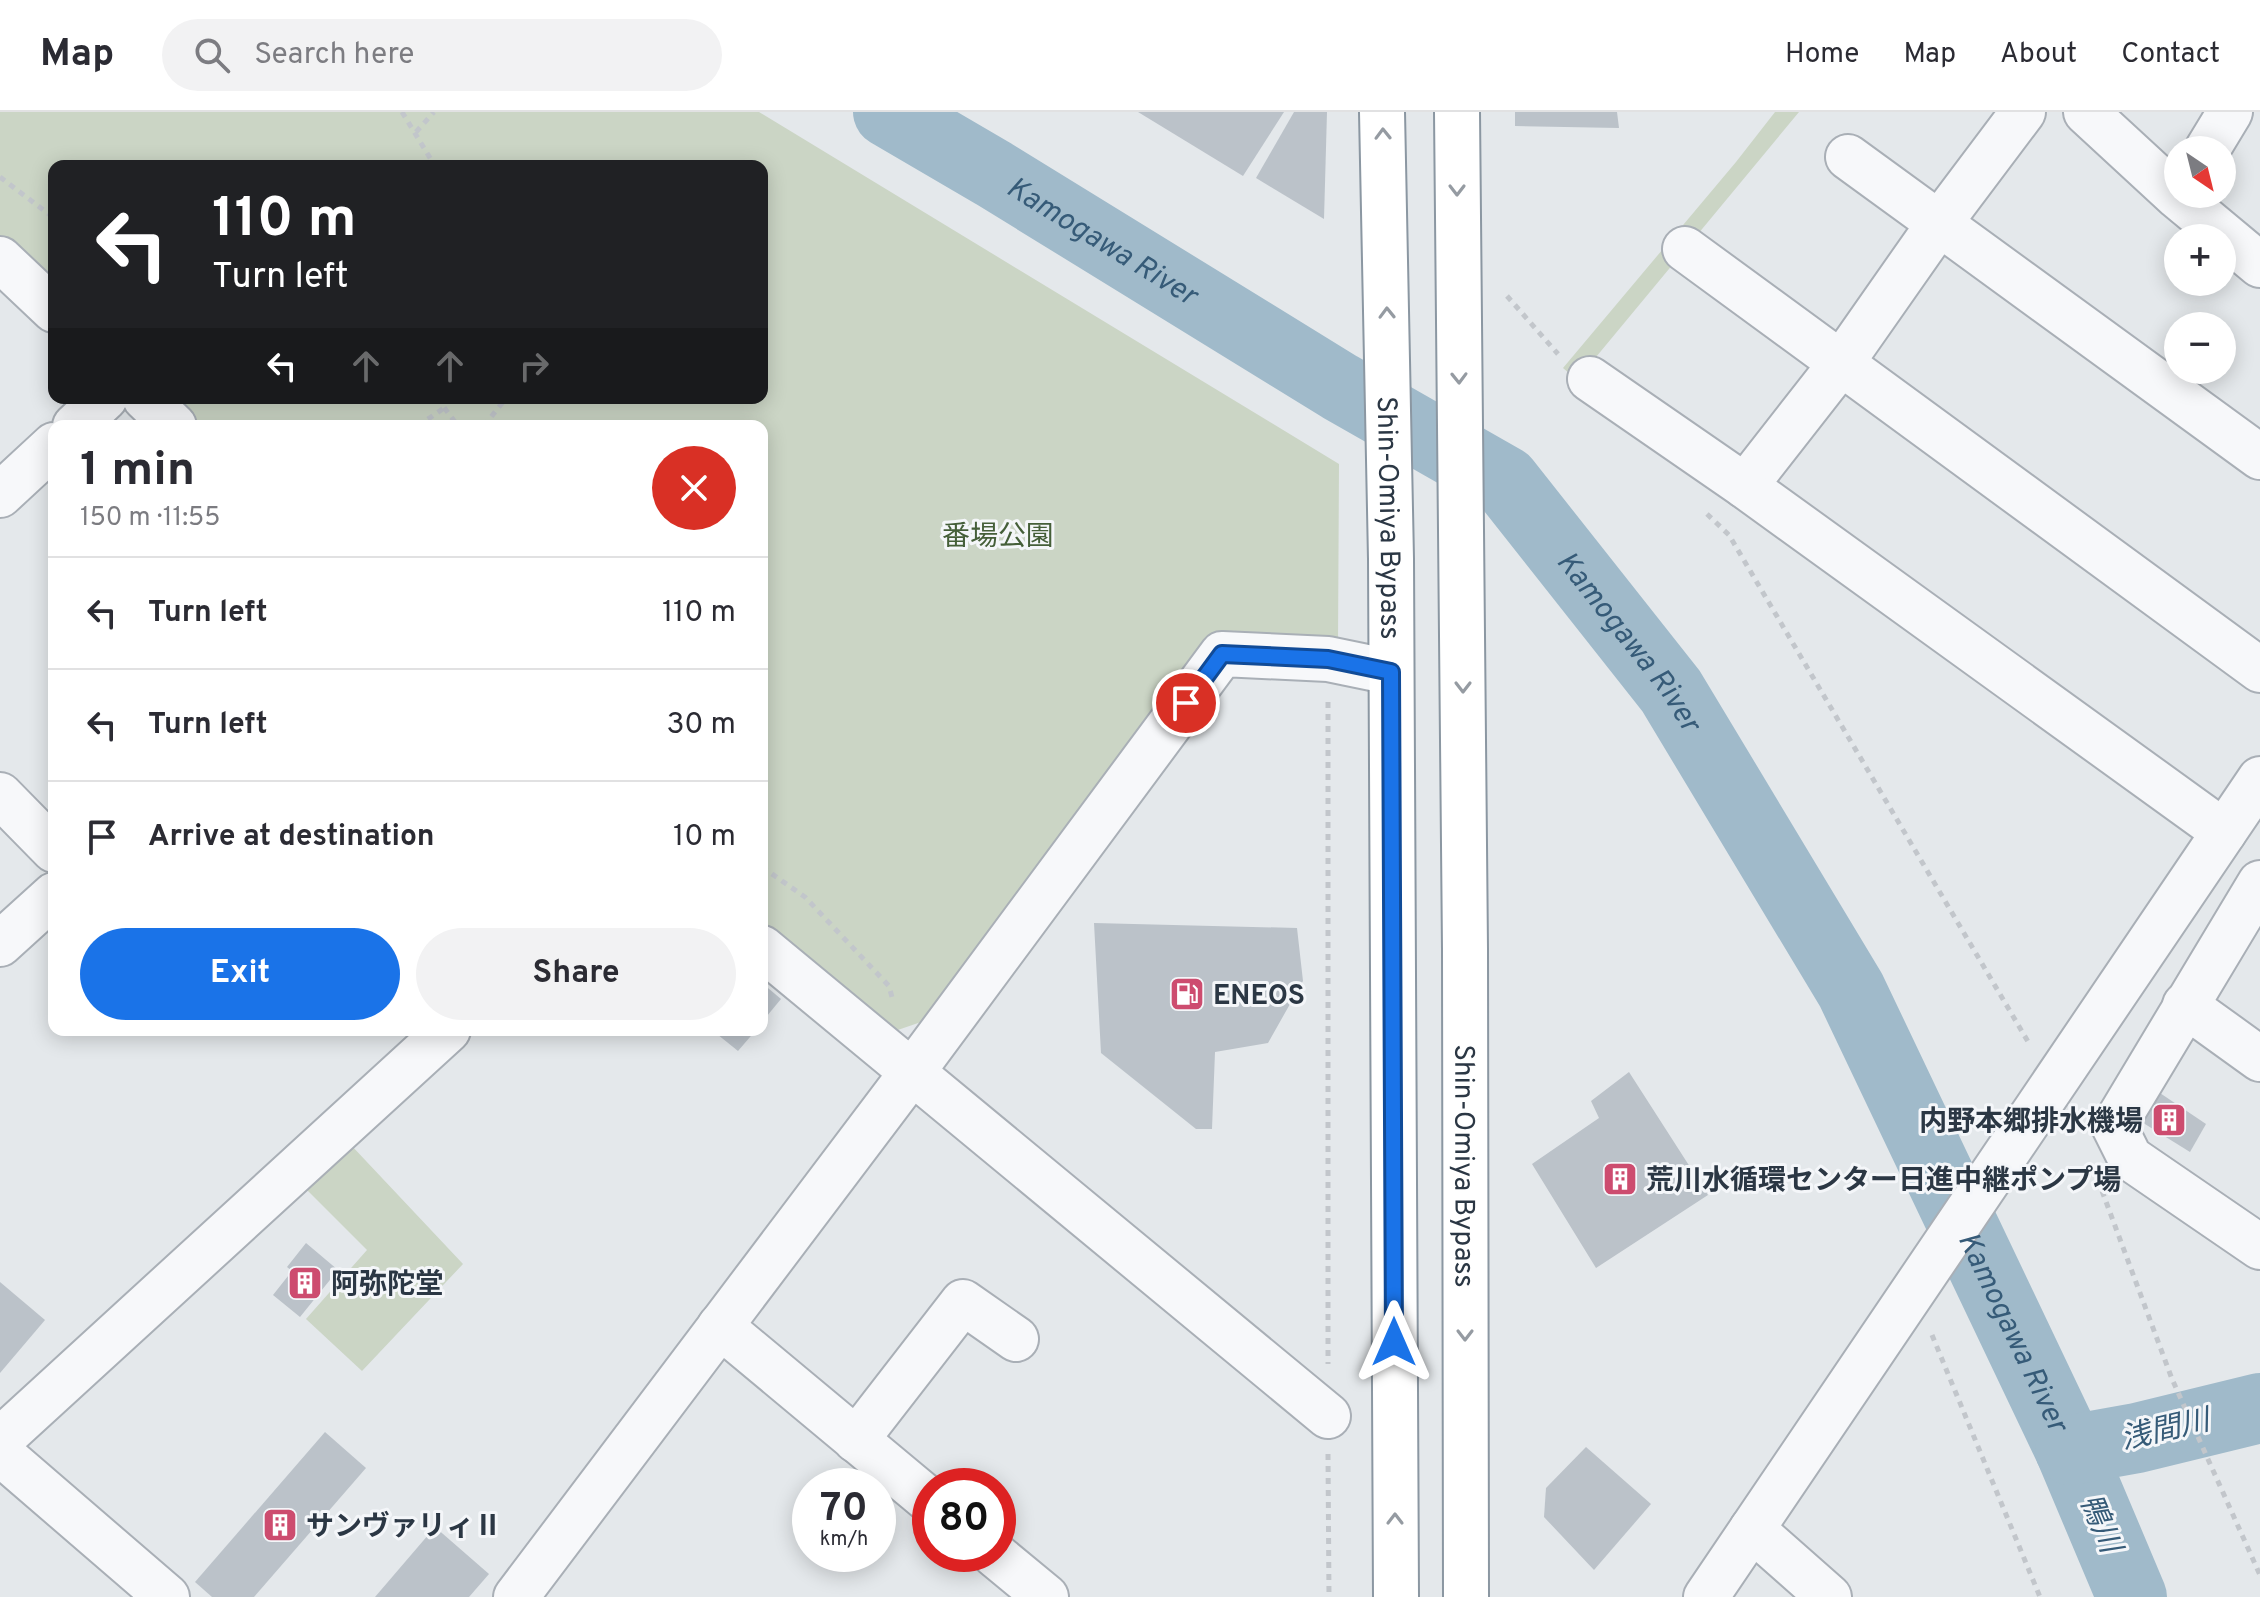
<!DOCTYPE html>
<html lang="en">
<head>
<meta charset="utf-8">
<style>
  body { margin:0; font-family:Overpass,"Noto Sans JP",sans-serif; background:#f2f2f3; color:#2b2b33; height:100vh; display:flex; flex-direction:column; font-size:30px; white-space:nowrap }
  * { box-sizing:border-box; margin:0 }
  p { font-size:26px; color:#7c7c81 }
  .icon { flex:none; width:44px; height:44px; fill:none; stroke:currentColor; stroke-width:2; stroke-linecap:round; stroke-linejoin:round }
  .map { position:relative; flex:1; overflow:hidden }
  .sheet { position:absolute; left:48px; top:308px; width:720px; height:616px; display:flex; flex-direction:column; background:#fff; border-radius:16px; box-shadow:0 4px 20px #0003 }
  .sheet>* { flex:none }
  .banner { position:absolute; left:48px; top:48px; width:720px; height:244px; border-radius:16px; box-shadow:0 4px 20px #0003; background:#202124; color:#fff; overflow:hidden }
  .needle { width:52px; rotate:145deg }
  .tools { position:absolute; left:2164px; top:24px; display:grid; gap:16px }
  .tools a { display:grid; place-items:center; width:72px; height:72px; border-radius:50%; background:#fff; box-shadow:0 4px 20px #0003; font-size:40px }
  .speed { position:absolute; left:792px; top:1356px; display:flex; gap:16px; font-size:40px; font-weight:700; text-align:center }
  .speed>* { display:grid; place-content:center; width:104px; height:104px; border-radius:50%; background:#fff; box-shadow:0 4px 20px #0003; line-height:1 }
  .speed small { font-size:20px; font-weight:400 }
  .speed .limit { border:12px solid #d22; background:#fff; color:#111 }
  .pin { position:absolute; display:grid; place-items:center; width:68px; height:68px; color:#fff; margin:-34px; border:4px solid #fff; border-radius:50%; box-shadow:0 2px 8px #0007 }
  .me { position:absolute; width:88px; margin:-44px; rotate:0deg; stroke-linejoin:round; filter:drop-shadow(0 0 6px #0008) }
  .turn { display:flex; align-items:center; gap:28px; height:168px; padding:0 32px; font-size:36px }
  .turn .icon { width:104px; height:104px; stroke-width:2.5 }
  .turn b { display:block; font-size:56px; line-height:68px }
  .lanes { display:flex; align-items:center; height:76px; padding:0 32px; background:#0003; justify-content:center; gap:40px; direction:ltr }
  .lanes .off { opacity:.35 }
  .round { display:grid; place-items:center; flex:none; width:84px; height:84px; border-radius:42px; background:#f2f2f3 }
  .headline { display:flex; align-items:center; justify-content:space-between; height:136px; padding:0 32px }
  h1 { font-size:48px; font-weight:700; line-height:60px }
  .cta { display:flex; gap:16px; margin-top:auto; padding:16px 32px }
  .cta a { flex:1; height:92px; border-radius:48px; background:#1a73e8; color:#fff; font-size:32px; font-weight:700; line-height:92px; text-align:center }
  .cta a+a { background:#f2f2f3; color:#2b2b33 }
  ul { padding:0; list-style:none }
  li { display:flex; align-items:center; gap:24px; height:112px; padding:0 32px; border-top:2px solid #e1e1e2 }
  li div { flex:1 }
  li b { display:block; font-size:30px }
  li em { font-style:normal }
  header { display:flex; align-items:center; gap:48px; box-sizing:border-box; height:112px; padding:0 40px; background:#fff; border-bottom:2px solid #e1e1e2 }
  header strong { font-size:38px }
  nav { display:flex; gap:44px; margin-inline-start:auto; font-size:28px }
  .search { width:560px; height:72px; background:#f2f2f3; display:flex; align-items:center; gap:20px; box-sizing:border-box; padding:0 28px; border-radius:44px; color:#7c7c81; font-size:30px }
  .map>svg:first-child { display:block }
</style>
</head>
<body>
<header>
<strong>Map</strong>
<div class="search"><svg class="icon" aria-label="search" viewBox="0 0 24 24"><circle cx="10" cy="10" r="6"/><path d="M15 15l6 6"/></svg>Search here</div>
<nav><a>Home</a><a>Map</a><a>About</a><a>Contact</a></nav>
</header>
<div class="map">
<svg width="2260" height="1485" viewBox="0 0 2260 1485">
  <rect width="100%" height="100%" fill="#e4e8eb"/>
  <g fill="#cbd5c5">
    <path d="M0,0H759L1339,352L1338,532H1210L924,909L889,921L762,814V314H194L165,286H762V54H54V180L0,128Z"/>
    <path d="M1775,0H1799L1577,268L1563,256L1736,50Z"/>
    <path d="M350,1032L463,1152L362,1259L306,1207L367,1138L305,1076Z"/>
  </g>
  <g fill="none" stroke-linecap="round" stroke-linejoin="round">
    <g stroke="#a0baca" stroke-width="70">
      <path id="s1" d="M888,0L994,62L1340,275L1505,369L1671,579L1851,878L2070,1338L2132,1485"/>
      <path d="M2070,1338L2137,1326L2260,1296"/>
    </g>
  </g>
  <g fill="#bbc2c9">
    <path d="M1138,0H1284L1243,64Z"/>
    <path d="M1294,0H1327L1324,107L1256,66Z"/>
    <path d="M1515,0H1617L1619,16L1515,14Z"/>
    <path d="M1094,811L1297,816L1303,869L1268,931L1215,940L1212,1017H1196L1101,941Z"/>
    <path d="M762,871L781,887L762,910Z"/>
    <path d="M712,918H756L738,939Z"/>
    <path d="M1629,960L1708,1083L1596,1156L1532,1052L1599,1006L1591,989Z"/>
    <path d="M2151,975L2206,1012L2190,1040L2132,1004Z"/>
    <path d="M306,1131L338,1158L300,1205L273,1183L292,1159L287,1155Z"/>
    <path d="M0,1170L45,1208L0,1261Z"/>
    <path d="M325,1320L366,1356L254,1485H212L195,1470Z"/>
    <path d="M1586,1335L1651,1392L1594,1458L1544,1405L1546,1376Z"/>
    <path d="M435,1415L489,1462L469,1485H375Z"/>
  </g>
  <g fill="none" stroke-linecap="round" stroke-linejoin="round">
    <g stroke="#a9afb6" stroke-width="48">
      <g id="minor">
        <path d="M2023,0L1938,113L1842,250L1745,374L2224,720"/>
        <path d="M2086,0L2177,84L2260,153"/>
        <path d="M2207,38L2230,0"/>
        <path d="M1848,45L2260,345"/>
        <path d="M1685,137L2260,558"/>
        <path d="M0,147L54,198"/>
        <path d="M1590,267L1745,374"/>
        <path d="M145,286L174,314"/>
        <path d="M75,314L105,286"/>
        <path d="M0,383L54,333"/>
        <path d="M0,683L54,738"/>
        <path d="M2260,771L2114,1014L2130,1046L2260,1135"/>
        <path d="M0,832L54,783"/>
        <path d="M762,836L1328,1304"/>
        <path d="M2185,893L2260,947"/>
        <path d="M720,1214L930,1389"/>
        <path d="M0,1328L448,918"/>
        <path d="M856,1328L963,1190L1016,1227"/>
        <path d="M0,1341L167,1485"/>
        <path d="M1752,1417L1829,1485"/>
        <path d="M994,1442L1046,1485"/>
        <path d="M516,1485L913,959L1222,542L1328,547L1391,560"/>
        <path d="M1706,1485L2260,667"/>
      </g>
    </g>
    <g stroke="#8b97a2" stroke-width="48">
      <g id="highway">
        <path id="s2" d="M1382,0L1391,447L1396,1485"/>
        <path id="s3" d="M1457,0L1465,837L1466,1485"/>
      </g>
    </g>
    <g stroke="#c2c6cb" stroke-width="5" stroke-dasharray="6 6" stroke-linecap="butt">
      <path d="M402,0L435,54"/>
      <path d="M416,20L434,0"/>
      <path d="M0,65L54,106"/>
      <path d="M1507,184L1558,242"/>
      <path d="M437,286L458,314"/>
      <path d="M418,314L444,296"/>
      <path d="M484,314L506,286"/>
      <path d="M1707,402L1729,423L2030,933"/>
      <path d="M1328,590V1252"/>
      <path d="M762,755L805,785L889,874L893,889"/>
      <path d="M2102,1079L2172,1267L2260,1463"/>
      <path d="M1932,1223L2040,1485"/>
      <path d="M1328,1342L1329,1485"/>
    </g>
    <use href="#minor" stroke="#f7f8fa" stroke-width="44"/>
    <use href="#highway" stroke="#fff" stroke-width="44"/>
  </g>
  <defs><path id="oneway-chevron" d="M-2-3.5L2.5 0L-2 3.5" fill="none" stroke-width="1.6" stroke-linecap="round" stroke-linejoin="round" transform="scale(2)"/></defs>
  <g stroke="#959ba2">
    <use href="#oneway-chevron" transform="translate(1383 22) rotate(-91)"/>
    <use href="#oneway-chevron" transform="translate(1457 78) rotate(90)"/>
    <use href="#oneway-chevron" transform="translate(1387 201) rotate(-91)"/>
    <use href="#oneway-chevron" transform="translate(1459 266) rotate(89)"/>
    <use href="#oneway-chevron" transform="translate(1463 575) rotate(90)"/>
    <use href="#oneway-chevron" transform="translate(1465 1223) rotate(90)"/>
    <use href="#oneway-chevron" transform="translate(1395 1407) rotate(-90)"/>
  </g>
  <g fill="none" stroke-linecap="round" stroke-linejoin="round">
    <g stroke="#114b97" stroke-width="20">
      <path id="route" d="M1186,591L1222,542L1328,547L1391,560L1394,1230"/>
    </g>
    <use href="#route" stroke="#1a73e8" stroke-width="14"/>
  </g>
  <defs>
    <g id="fuel-square" transform="scale(1.8)"><rect x="-9" y="-9" width="18" height="18" rx="4" fill="#cd4c6f" stroke="#f4f6f9"/><path d="M-5.5-6h7V0h2V4h1.3V-2.5L3-4.5l.8-.8L6-3V5H2.5V1h-1V6h-7ZM-4.2-4.7v3.2H.2V-4.7Z" fill="#fff"/></g>
    <g id="building-square" transform="scale(1.8)"><rect x="-9" y="-9" width="18" height="18" rx="4" fill="#cd4c6f" stroke="#f4f6f9"/><path d="M-4-6H4V6H1V3H-1V6H-4ZM-2.5-4.3h1.7v1.8h-1.7ZM.8-4.3h1.7v1.8H.8ZM-2.5-1h1.7V.8h-1.7ZM.8-1h1.7V.8H.8Z" fill="#fff"/></g>
  </defs>
  <g fill-rule="evenodd">
    <use href="#fuel-square" x="1187" y="882"/>
    <use href="#building-square" x="2169" y="1008"/>
    <use href="#building-square" x="1620" y="1067"/>
    <use href="#building-square" x="305" y="1171"/>
    <use href="#building-square" x="280" y="1413"/>
  </g>
  <g text-anchor="middle" stroke-width="6" stroke-linejoin="round" paint-order="stroke">
    <g font-size="28" fill="#2b3744" stroke="#f4f6f9">
      <text dy="10" stroke="none"><textPath href="#s2" startOffset="406">Shin-Omiya Bypass</textPath></text>
      <text dy="10" stroke="none"><textPath href="#s3" startOffset="1054">Shin-Omiya Bypass</textPath></text>
    </g>
    <g font-size="28" fill="#455f39" stroke="#f4f6f9">
      <text x="998" y="433">番場公園</text>
    </g>
    <g font-size="28" font-weight="bold" fill="#2b3744" stroke="#f4f6f9" text-anchor="start">
      <text x="1213" y="892">ENEOS</text>
      <text x="2143" y="1018" text-anchor="end">内野本郷排水機場</text>
      <text x="1646" y="1077">荒川水循環センター日進中継ポンプ場</text>
      <text x="331" y="1181">阿弥陀堂</text>
      <text x="306" y="1423">サンヴァリィⅡ</text>
    </g>
    <g font-size="30" font-style="italic" fill="#365b78" stroke="#f4f6f9">
      <text dy="10" stroke="none"><textPath href="#s1" startOffset="250">Kamogawa River</textPath></text>
      <text dy="10" stroke="none"><textPath href="#s1" startOffset="922">Kamogawa River</textPath></text>
      <text dy="10" stroke="none"><textPath href="#s1" startOffset="1714">Kamogawa River</textPath></text>
      <text transform="translate(2165 1317) rotate(-13)" y="10">浅間川</text>
      <text transform="translate(2101 1411) rotate(67)" y="10">鴨川</text>
    </g>
  </g>
</svg>
<div class="tools">
<a><svg class="needle" viewBox="-14 -14 28 28"><path d="M0-13l5 13h-10z" fill="#e53935"/><path d="M0 13l5-13h-10z" fill="#7c7c81"/></svg></a>
<a>+</a>
<a>−</a>
</div>
<div class="speed"><div>70<small>km/h</small></div><div class="limit">80</div></div>
<div class="pin" style="left:1186px;top:591px;background:#d93025"><svg class="icon" aria-label="arrive" viewBox="0 0 24 24"><path d="M6 21V4h12l-3 4 3 4H6"/></svg></div>
<svg class="me" style="left:1394px;top:1230px" viewBox="-20 -20 40 40"><path d="M0-17L14 15 0 8-14 15z" fill="#1a73e8" stroke="#fff" stroke-width="4"/></svg>
<div class="banner">
<div class="turn"><svg class="icon" aria-label="left" viewBox="0 0 24 24"><path d="M17 20v-9H6M10 6l-5 5 5 5"/></svg><div><b>110 m</b>Turn left</div></div>
<div class="lanes"><svg class="icon" aria-label="left" viewBox="0 0 24 24"><path d="M17 20v-9H6M10 6l-5 5 5 5"/></svg><svg class="icon off" aria-label="ahead" viewBox="0 0 24 24"><path d="M12 20V5M6 11l6-6 6 6"/></svg><svg class="icon off" aria-label="ahead" viewBox="0 0 24 24"><path d="M12 20V5M6 11l6-6 6 6"/></svg><svg class="icon off" aria-label="right" viewBox="0 0 24 24"><path d="M7 20v-9h11M14 6l5 5-5 5"/></svg></div>
</div>
<section class="sheet">
<div class="headline"><div><h1>1 min</h1><p>150 m · 11:55</p></div><a class="round" style="background:#d93025;color:#fff"><svg class="icon" aria-label="close" viewBox="0 0 24 24"><path d="M6 6l12 12M18 6L6 18"/></svg></a></div>
<ul>
<li><svg class="icon" aria-label="left" viewBox="0 0 24 24"><path d="M17 20v-9H6M10 6l-5 5 5 5"/></svg><div><b>Turn left</b></div><em>110 m</em></li>
<li><svg class="icon" aria-label="left" viewBox="0 0 24 24"><path d="M17 20v-9H6M10 6l-5 5 5 5"/></svg><div><b>Turn left</b></div><em>30 m</em></li>
<li><svg class="icon" aria-label="arrive" viewBox="0 0 24 24"><path d="M6 21V4h12l-3 4 3 4H6"/></svg><div><b>Arrive at destination</b></div><em>10 m</em></li>
</ul>
<div class="cta"><a>Exit</a><a>Share</a></div>
</section>
</div>
</body>
</html>
